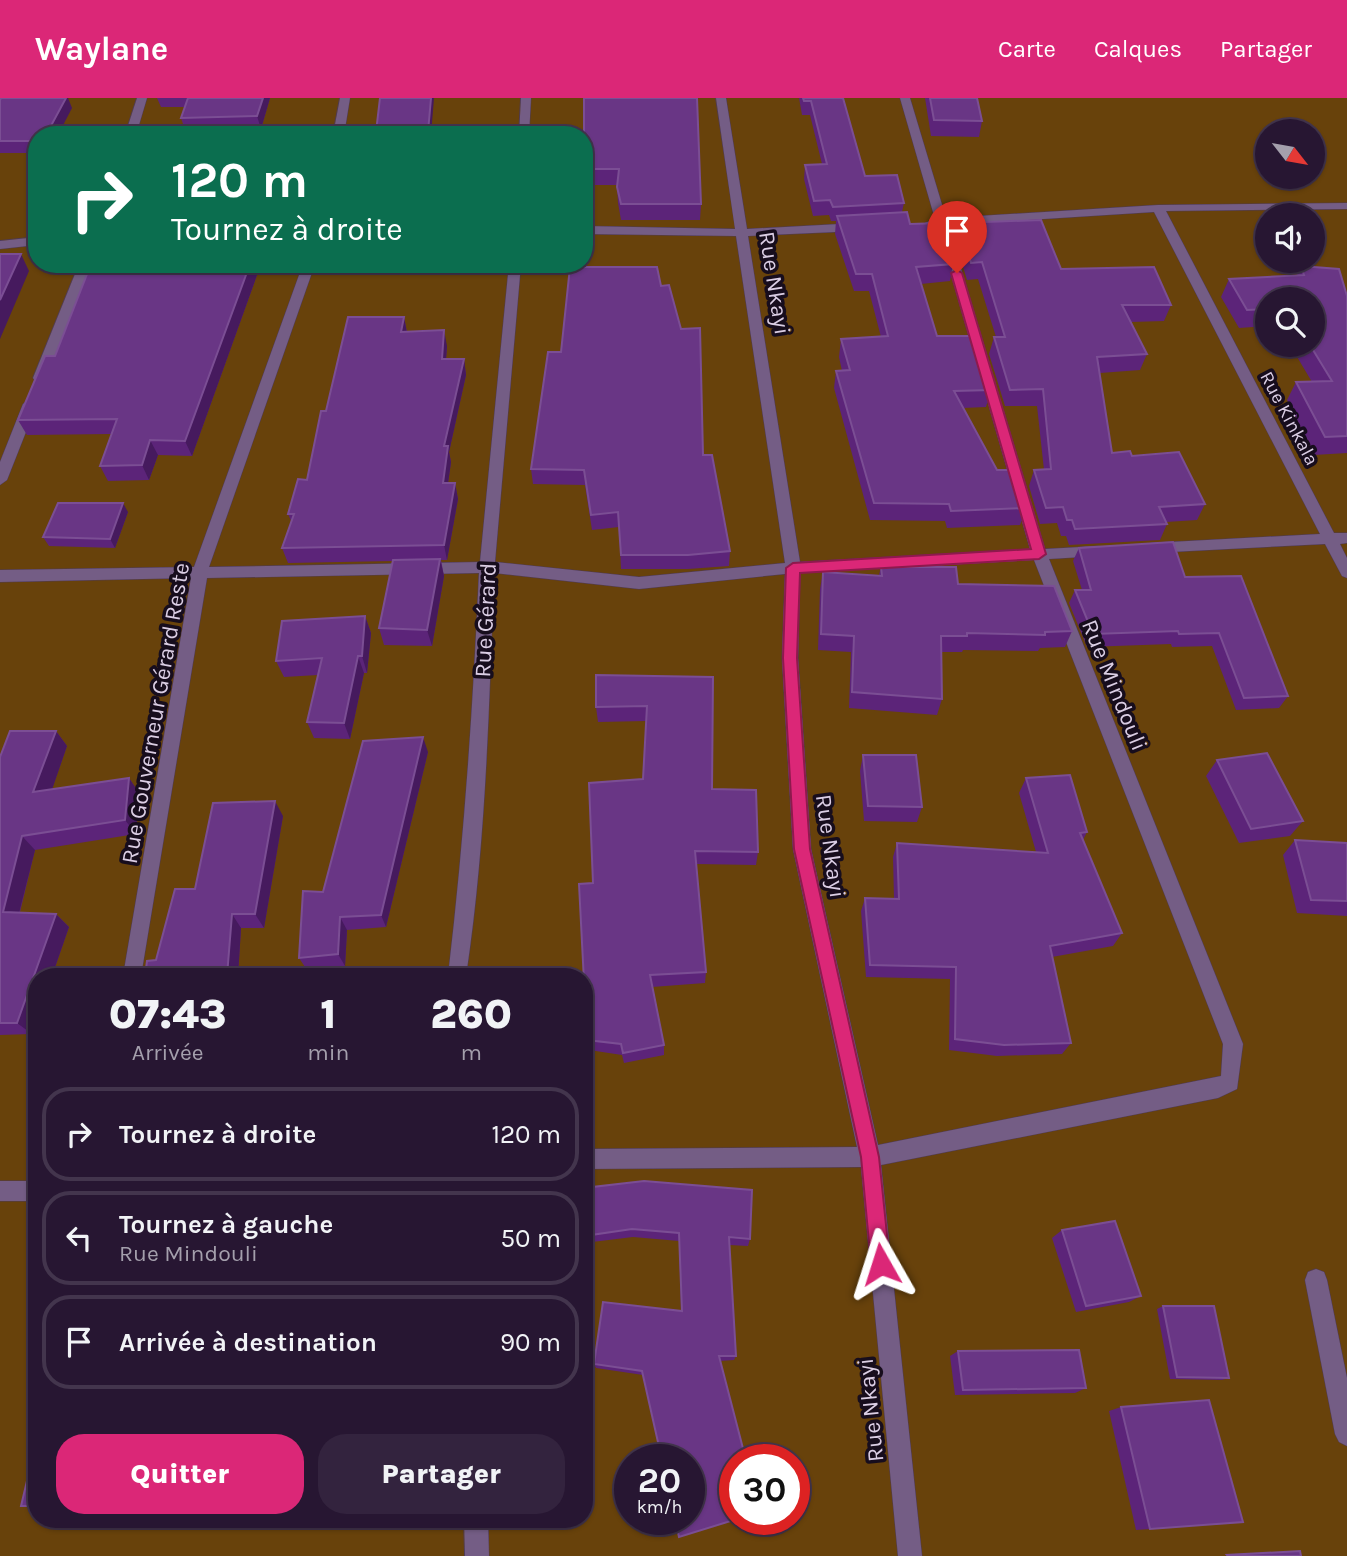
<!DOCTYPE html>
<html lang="fr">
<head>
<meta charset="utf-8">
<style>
  body { margin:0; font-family:Karla,sans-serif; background:#33233e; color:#f1f3f6; height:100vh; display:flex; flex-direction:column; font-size:26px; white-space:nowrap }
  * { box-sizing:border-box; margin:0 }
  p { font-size:23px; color:#a49fac }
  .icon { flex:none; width:38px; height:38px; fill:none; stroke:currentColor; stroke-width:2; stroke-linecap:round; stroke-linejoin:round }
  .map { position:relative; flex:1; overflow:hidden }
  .side { position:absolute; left:28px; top:870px; width:565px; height:560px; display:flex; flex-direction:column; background:#271632; border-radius:28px; box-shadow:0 2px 5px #0004,0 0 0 2px #43354d }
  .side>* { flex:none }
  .guide { position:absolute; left:28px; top:28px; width:565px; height:147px; border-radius:28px; box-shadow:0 2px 5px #0004,0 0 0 2px #43354d; background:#0b6e4f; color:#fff; overflow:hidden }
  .needle { width:46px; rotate:121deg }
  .tools { position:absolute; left:1255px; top:21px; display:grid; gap:14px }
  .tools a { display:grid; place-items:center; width:70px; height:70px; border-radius:50%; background:#271632; box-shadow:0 2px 5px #0004,0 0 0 2px #43354d; font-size:35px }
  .speed { position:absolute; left:614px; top:1346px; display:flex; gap:14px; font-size:35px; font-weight:700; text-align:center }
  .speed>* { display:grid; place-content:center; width:91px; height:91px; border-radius:50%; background:#271632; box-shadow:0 2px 5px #0004,0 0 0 2px #43354d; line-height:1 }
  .speed small { font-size:18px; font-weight:400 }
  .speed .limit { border:10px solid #d22; background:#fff; color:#111 }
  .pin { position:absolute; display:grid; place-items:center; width:60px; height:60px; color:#fff; margin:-72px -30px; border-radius:50% 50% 50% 0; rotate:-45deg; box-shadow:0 0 7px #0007 }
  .pin .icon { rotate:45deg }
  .me { position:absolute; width:77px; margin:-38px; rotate:354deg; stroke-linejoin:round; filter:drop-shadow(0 0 5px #0008) }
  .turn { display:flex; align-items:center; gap:24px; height:147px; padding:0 28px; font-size:32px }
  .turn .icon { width:91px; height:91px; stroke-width:2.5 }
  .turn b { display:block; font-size:49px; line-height:60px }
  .eta { display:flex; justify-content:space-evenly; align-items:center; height:119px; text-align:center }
  .eta b { font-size:42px; font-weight:800; line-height:49px }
  .cta { display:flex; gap:14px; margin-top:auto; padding:14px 28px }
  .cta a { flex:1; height:80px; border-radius:28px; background:#db2777; color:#fff; font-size:28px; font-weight:800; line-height:80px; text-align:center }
  .cta a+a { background:#33233e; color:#f1f3f6 }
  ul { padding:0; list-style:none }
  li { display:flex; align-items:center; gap:21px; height:94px; margin:0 14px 10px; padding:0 14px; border:4px solid #43354d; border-radius:28px }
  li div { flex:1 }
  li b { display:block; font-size:26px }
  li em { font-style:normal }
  header { display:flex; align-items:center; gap:42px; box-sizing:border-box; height:98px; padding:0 35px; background:#db2777; color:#fff }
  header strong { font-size:33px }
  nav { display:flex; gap:38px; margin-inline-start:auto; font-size:24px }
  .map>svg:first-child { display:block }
</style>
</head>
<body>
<header>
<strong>Waylane</strong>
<nav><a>Carte</a><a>Calques</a><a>Partager</a></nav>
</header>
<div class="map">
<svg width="1347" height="1458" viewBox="0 0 1347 1458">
  <rect width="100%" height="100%" fill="#341e42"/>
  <path fill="#68420b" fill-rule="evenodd" d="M0,0H1347V1458H0ZM1267,33H1312V79H1267ZM37,37H584V166H37ZM1267,117H1312V163H1267ZM1267,201H1312V247H1267ZM37,878H584V1421H37ZM630,1362H690V1421H630ZM735,1362H794V1421H735Z"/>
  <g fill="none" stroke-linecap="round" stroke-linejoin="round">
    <g stroke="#4d3a58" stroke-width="1">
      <g id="minor">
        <path d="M137,0H147L136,37H125Z"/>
        <path d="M340,0H350L344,37H333Z"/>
        <path d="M521,0H531L529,37H519Z"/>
        <path d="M716,0H726L747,131L858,125L864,129L858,133L748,138L800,464L1030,451L937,128L925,125L935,121L900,0H910L946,120L1158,107L1347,105V111L1166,113L1334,435H1347V445L1340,446L1347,460V480L1342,478L1325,446L1151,455L1144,450L1151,445L1320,436L1154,114L948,127L1045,451L1099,448L1106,453L1099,458L1049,461L1243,946L1237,991L1218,1000L881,1067L922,1458H898L861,1069L584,1071V1051L857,1049L793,751L782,560L785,476L639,491L494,475C489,609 486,746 466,878H448C464,744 473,610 479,475L207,480L141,878H123L191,480L0,484V472L194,469L303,166H315L209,469L480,464L509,166H521L495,464L639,479L785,465L736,138L584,136V128L735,131ZM1034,462L1223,946L1221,978L878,1047L811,751L798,560L800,475Z"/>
        <path d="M37,139V147L0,151V143Z"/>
        <path d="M79,166H91L47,280L45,283H35L33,280Z"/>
        <path d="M30,302L37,306L7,382L0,387V364L23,306Z"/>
        <rect x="0" y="1083" width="37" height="20"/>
        <path d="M1316,1171L1324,1174L1327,1182L1347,1280V1348L1339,1344L1335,1336L1305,1182L1308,1174Z"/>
        <path d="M464,1421H488L489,1458H465Z"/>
      </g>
    </g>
    <use href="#minor" fill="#745d85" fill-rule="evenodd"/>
  </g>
  <g fill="#5c2479">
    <path d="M157,0H270L261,31L185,32L181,20L185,9H161Z"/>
    <path d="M584,0L701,106L700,122H621L618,105L617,87H585Z"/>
    <path d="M799,0H843L865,78L904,105L902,114L910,126L953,166L950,183L921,186L937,238L991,292L986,309L963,310L997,372L1026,410L1020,427L947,430L945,423L870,422L834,290L836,273H842L839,259L841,241L881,239L869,193H854L835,136L836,123H831L829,117L813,118L804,81L805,67L822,66L810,17H802Z"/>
    <path d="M925,0H977L982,23L979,39L931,38Z"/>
    <path d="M0,2L72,10L37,37V55H0Z"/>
    <path d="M959,125L1061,171L1171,207L1164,223L1131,224L1147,256L1140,272L1100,275L1112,355L1132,358L1205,406L1197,422L1166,424L1167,426L1160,442L1069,447L1066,438H1061L1057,425L1040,426L1029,388L1034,372H1044L1037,308H1005L989,256L994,239H996L978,181L967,182L955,142Z"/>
    <path d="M91,166H261L192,358L158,357L149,382L108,383L100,368L111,336L27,337L18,322L55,258Z"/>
    <path d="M1301,168L1347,198V355L1314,357L1287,302L1296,284H1312L1290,247H1312V201H1267V228L1239,230L1221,199L1229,181L1297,177Z"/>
    <path d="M661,188L703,357L730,453L729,468L688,471H621L619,429L592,432L585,387L533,386L531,371L561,254Z"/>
    <path d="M404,219L407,234L447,248L446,261H464L466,277L449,354L451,364L448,385H455L458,401L447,462H441L444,478L432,548L384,547L379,530L393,463L288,465L282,450L291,423L288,416L307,382L326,313Z"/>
    <path d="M128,414L115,450L49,448L43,439Z"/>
    <path d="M1079,450L1185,479L1288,598L1279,610L1236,612L1212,548L1172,549L1171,546L1087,549L1069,505L1075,492H1082L1073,463Z"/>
    <path d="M881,469L958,486L1072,533L1065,549L1040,550L1038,553L963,552L962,554H941L942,601L937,617L849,610L851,554L818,552L820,491L823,474L879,477Z"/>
    <path d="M365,518L371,535L367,575H364L350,641L314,640L307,624L318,577L284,579L276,563Z"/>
    <path d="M713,579L712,691L758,754L756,767L696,766L706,874L705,885L652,889L664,947V957L624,965L622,957L589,952L587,942L593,785L643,681L646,623L598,624L596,609Z"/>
    <path d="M56,633L67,648L52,691L129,680L139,695L136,736L35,752L20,814L56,816L69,829L52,878H37V921L32,936L0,937V659Z"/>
    <path d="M428,654L386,829L347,832L345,868L307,872L299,860L323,794Z"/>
    <path d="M863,657L922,709L917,724L864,723L860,673Z"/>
    <path d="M1217,662L1303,723L1290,738L1239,745L1206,678Z"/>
    <path d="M1026,680L1087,734L1083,742L1122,835L1113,848L1052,859L1071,945L1062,956L997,958L949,952L950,881L866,879L861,813L865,800L894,801L893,759L897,745L1036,754L1019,695Z"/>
    <path d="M283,718L264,830H241L238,878H145L156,862L195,791Z"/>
    <path d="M1295,742L1347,745V818L1297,815L1283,757Z"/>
    <path d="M584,1090L750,1141L748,1148L729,1147L736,1258L734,1262L720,1263L643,1277L596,1270L594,1266L681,1213L679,1143L633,1139L584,1145Z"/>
    <path d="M1062,1132L1141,1198L1129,1204L1076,1214L1052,1140Z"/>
    <path d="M1163,1208L1229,1280L1222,1282L1170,1281L1157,1211Z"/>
    <path d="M958,1253L1086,1290L1075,1295L955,1297L950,1258Z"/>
    <path d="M1121,1309L1150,1431L1136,1432L1109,1313Z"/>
  </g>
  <g fill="#461a5e">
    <path d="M66,0H68L72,10L58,37H46Z"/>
    <path d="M263,0H270L261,31L257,18Z"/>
    <path d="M431,0H434L431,37L428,34Z"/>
    <path d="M21,156L29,173L0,241V202Z"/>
    <path d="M250,166H261L192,358L185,343Z"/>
    <path d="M404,219L407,235L401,234Z"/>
    <path d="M444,232L447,248L445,276L442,261Z"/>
    <path d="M464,261L466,277L449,354L451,364L446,400L443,385L444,348Z"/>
    <path d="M150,342L158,357L149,382L142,367Z"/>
    <path d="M455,385L458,401L447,462L444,447Z"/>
    <path d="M123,405L128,414L115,450L110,441Z"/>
    <path d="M440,461L444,478L432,548L427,532Z"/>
    <path d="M365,518L371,535L367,575L362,558Z"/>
    <path d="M358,558L364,575L350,641L344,625Z"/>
    <path d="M56,633L67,648L46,709L33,694Z"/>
    <path d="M423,639L428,654L386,829L381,817Z"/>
    <path d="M129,680L139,695L136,736L125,722Z"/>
    <path d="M275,703L283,718L264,830L255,816Z"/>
    <path d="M22,738L35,752L16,827L3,814Z"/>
    <path d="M56,816L69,829L52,878H37V921L32,936L17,925Z"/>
    <path d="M232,816L241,830L238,878H227Z"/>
    <path d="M340,819L347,832L345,868L338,856Z"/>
  </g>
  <g fill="#693685" stroke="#7b4e94" stroke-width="2">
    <path d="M1,0H66L46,37H37V43H0V2Z"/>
    <path d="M188,0H263L257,18L181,20Z"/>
    <path d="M380,0H431L428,34H454L453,37H352V35L376,34Z"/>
    <path d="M584,0H697L701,106H621L617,89L619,71H584Z"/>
    <path d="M803,0H843L865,78L897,77L904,105L833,109L830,102L814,103L805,67L827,66L811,3H804Z"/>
    <path d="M930,0H977L982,23L934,22Z"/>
    <path d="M907,114L910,126L941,125L953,166L916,169L937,238H975L991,292L954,293L997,372H1014L1026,410L951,413L949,406L874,405L836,273L850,272L841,241L888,238L872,176H856L837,118Z"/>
    <path d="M1041,122L1061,171L1154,169L1171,207H1122L1147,256L1097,259L1112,355L1130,353L1132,358L1179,354L1205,406L1159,409L1167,426L1075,431L1072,422H1067L1063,409L1046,410L1034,372L1051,371L1043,291L1010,292L994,239H1005L982,164L971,165L959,125Z"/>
    <path d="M0,156H21L0,202Z"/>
    <path d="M91,166H250L185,343L150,342L142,367L100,368L117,321L18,322L45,258H55Z"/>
    <path d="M1301,168L1339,171L1347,198V338L1325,339L1296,284L1332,283L1310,247H1312V201H1267V211L1247,212L1229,181L1304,177Z"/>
    <path d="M570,169H657L661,188L669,187L681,231L700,230L703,357H712L730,453L688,457H621L618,414L591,417L584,372L531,371L548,254H561Z"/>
    <path d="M348,219H404L401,234L444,232L442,261H464L444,348H448L443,385H455L444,447L282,450L294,416H288L298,381L307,382L321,313H326Z"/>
    <path d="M58,405H123L110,441L43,439Z"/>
    <path d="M1173,444L1185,479L1241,478L1288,598L1244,600L1219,535L1179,536L1178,533L1093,536L1075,492H1091L1079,450Z"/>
    <path d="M440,461L427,532L379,530L393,462Z"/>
    <path d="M881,469H956L958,486L1054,488L1072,533L1045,534V537L967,535V538H941L942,601L852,594L854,538L821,536L823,474L882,478Z"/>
    <path d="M365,518L362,558H358L344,625L307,624L322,560L276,563L282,523Z"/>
    <path d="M596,577L713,579L712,691L756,692L758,754L695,753L706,874L650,877L664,947L623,955L621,946L587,942L579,786L593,785L589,685L643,681L647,608L596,609Z"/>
    <path d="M10,633H56L33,694L129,680L125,722L22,738L3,814L56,816L17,925H0V659Z"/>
    <path d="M423,639L381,817L340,819L338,856L299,860L303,793L323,794L363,643Z"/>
    <path d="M1267,655L1303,723L1251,731L1217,662Z"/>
    <path d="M863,657H916L922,709L868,708Z"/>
    <path d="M1070,677L1087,734L1080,735L1122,835L1050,848L1071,945L1004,947L955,941L956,869L870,867L865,800L899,801L897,745L1048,755L1026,680Z"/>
    <path d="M275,703L255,816H232L227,878H145L147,863L156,862L175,791H195L213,705Z"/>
    <path d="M1295,742L1347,745V803L1311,802Z"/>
    <path d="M644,1083L752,1092L750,1141L729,1139L736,1258H719L746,1362H735V1421H737L679,1439L675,1421H690V1362H662L642,1273L594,1266L603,1204L682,1213L679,1135L632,1131L584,1138V1090Z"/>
    <path d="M1115,1123L1141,1198L1086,1208L1062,1132Z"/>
    <path d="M1163,1208H1214L1229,1280L1177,1279Z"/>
    <path d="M1079,1252L1086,1290L963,1292L958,1253Z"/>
    <path d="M1209,1302L1243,1424L1150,1431L1121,1309Z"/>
    <path d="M37,1341V1408H21Z"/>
    <path d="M1300,1453L1301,1458H1228L1227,1457Z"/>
  </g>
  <path fill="#db2777" stroke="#8e194d" stroke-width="2" d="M957,172L962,175L1046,456L1039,461L800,475L797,560L810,751L879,1059L890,1166L888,1172L881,1175L874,1172L871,1166L861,1059L794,751L783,560L786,470L793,465L1031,451L951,175Z"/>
  <g text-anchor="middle" stroke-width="7" stroke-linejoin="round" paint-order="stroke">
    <g font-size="19" fill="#dbcee4" stroke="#170d1d">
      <text transform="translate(1290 320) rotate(62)" y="7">Rue Kinkala</text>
    </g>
    <g font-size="23" fill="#dbcee4" stroke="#170d1d">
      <text transform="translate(775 185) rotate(81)" y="8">Rue Nkayi</text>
      <text transform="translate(485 522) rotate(-87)" y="8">Rue Gérard</text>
      <text transform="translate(1115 587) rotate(68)" y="8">Rue Mindouli</text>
      <text transform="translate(155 615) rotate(-80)" y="8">Rue Gouverneur Gérard Reste</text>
      <text transform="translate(831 748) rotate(82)" y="8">Rue Nkayi</text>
      <text transform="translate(870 1312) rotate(-96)" y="8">Rue Nkayi</text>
    </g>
  </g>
</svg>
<div class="tools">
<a><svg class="needle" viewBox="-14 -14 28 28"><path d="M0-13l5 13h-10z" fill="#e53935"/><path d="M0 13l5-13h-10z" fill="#a49fac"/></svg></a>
<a><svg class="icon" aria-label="sound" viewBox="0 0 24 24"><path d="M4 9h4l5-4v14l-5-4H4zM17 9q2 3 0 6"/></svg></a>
<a><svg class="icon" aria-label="search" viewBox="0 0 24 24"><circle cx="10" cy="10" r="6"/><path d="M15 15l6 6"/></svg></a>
</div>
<div class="speed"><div>20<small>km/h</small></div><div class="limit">30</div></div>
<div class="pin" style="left:957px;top:175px;background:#d93025"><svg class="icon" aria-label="arrive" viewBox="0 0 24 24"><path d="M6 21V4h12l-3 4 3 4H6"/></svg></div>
<svg class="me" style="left:881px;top:1166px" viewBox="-20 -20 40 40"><path d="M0-17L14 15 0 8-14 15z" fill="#db2777" stroke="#fff" stroke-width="4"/></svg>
<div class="guide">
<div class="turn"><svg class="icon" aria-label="right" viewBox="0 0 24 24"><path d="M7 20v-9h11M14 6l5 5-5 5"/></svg><div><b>120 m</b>Tournez à droite</div></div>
</div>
<section class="side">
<div class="eta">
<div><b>07:43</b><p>Arrivée</p></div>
<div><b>1</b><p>min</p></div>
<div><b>260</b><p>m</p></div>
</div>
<ul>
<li><svg class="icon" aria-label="right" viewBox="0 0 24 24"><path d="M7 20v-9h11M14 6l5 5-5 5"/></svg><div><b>Tournez à droite</b></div><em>120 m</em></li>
<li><svg class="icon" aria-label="left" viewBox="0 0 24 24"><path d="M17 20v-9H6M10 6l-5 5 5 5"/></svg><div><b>Tournez à gauche</b><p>Rue Mindouli</p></div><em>50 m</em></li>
<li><svg class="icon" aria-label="arrive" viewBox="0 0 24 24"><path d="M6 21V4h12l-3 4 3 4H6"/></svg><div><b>Arrivée à destination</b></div><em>90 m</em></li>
</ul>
<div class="cta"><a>Quitter</a><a>Partager</a></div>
</section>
</div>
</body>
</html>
